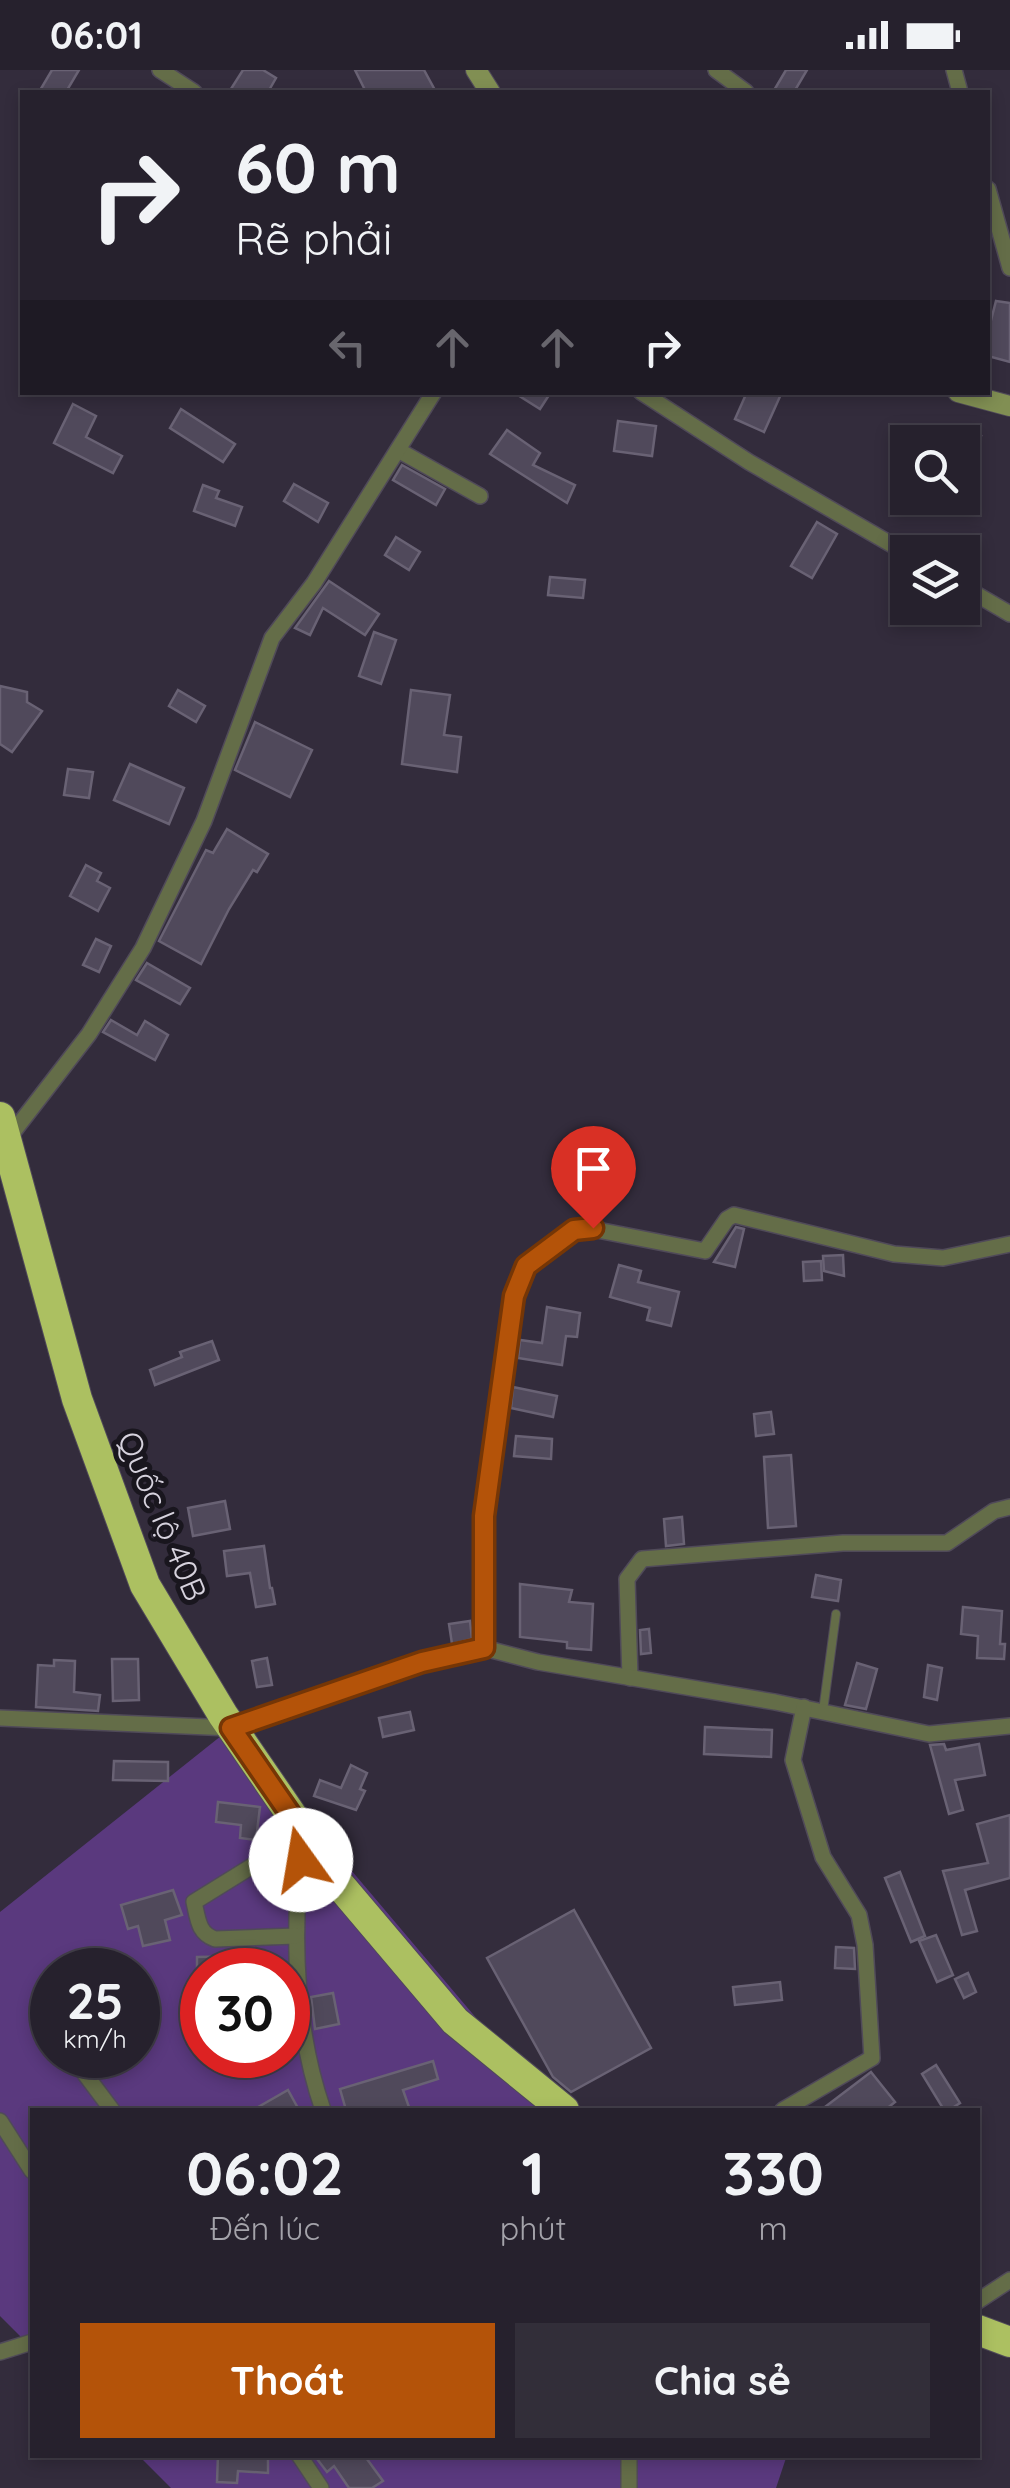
<!DOCTYPE html>
<html lang="vi">
<head>
<meta charset="utf-8">
<style>
  body { margin:0; font-family:Quicksand,sans-serif; background:#322e39; color:#f1f3f6; height:100vh; display:flex; flex-direction:column; font-size:38px; white-space:nowrap }
  * { box-sizing:border-box; margin:0 }
  p { font-size:32px; color:#a4a3aa }
  .icon { flex:none; width:55px; height:55px; fill:none; stroke:currentColor; stroke-width:2; stroke-linecap:round; stroke-linejoin:round }
  .map { position:relative; flex:1; overflow:hidden }
  .panel { position:absolute; left:30px; top:2038px; width:950px; height:350px; display:flex; flex-direction:column; background:#26212d; border-radius:0px; box-shadow:0 5px 15px #0003,0 0 0 2px #423e49 }
  .panel>* { flex:none }
  .banner { position:absolute; left:20px; top:20px; width:970px; height:305px; border-radius:0px; box-shadow:0 5px 15px #0003,0 0 0 2px #423e49; background:#26212d; color:#f1f3f6; overflow:hidden }
  .tools { position:absolute; left:890px; top:355px; display:grid; gap:20px }
  .tools a { display:grid; place-items:center; width:90px; height:90px; border-radius:0px; background:#26212d; box-shadow:0 5px 15px #0003,0 0 0 2px #423e49; font-size:50px }
  .speed { position:absolute; left:30px; top:1878px; display:flex; gap:20px; font-size:50px; font-weight:700; text-align:center }
  .speed>* { display:grid; place-content:center; width:130px; height:130px; border-radius:50%; background:#26212d; box-shadow:0 5px 15px #0003,0 0 0 2px #423e49; line-height:1 }
  .speed small { font-size:25px; font-weight:400 }
  .speed .limit { border:15px solid #d22; background:#fff; color:#111 }
  .pin { position:absolute; display:grid; place-items:center; width:85px; height:85px; color:#fff; margin:-102px -42px; border-radius:50% 50% 50% 0; rotate:-45deg; box-shadow:0 0 10px #0007 }
  .pin .icon { rotate:45deg }
  .me { position:absolute; width:110px; margin:-55px; rotate:347deg; stroke-linejoin:round; filter:drop-shadow(0 0 8px #0008) }
  .turn { display:flex; align-items:center; gap:35px; height:210px; padding:0 50px; font-size:45px }
  .turn .icon { width:130px; height:130px; stroke-width:2.5 }
  .turn b { display:block; font-size:70px; line-height:85px }
  .lanes { display:flex; align-items:center; height:95px; padding:0 50px; background:#0003; justify-content:center; gap:50px; direction:ltr }
  .lanes .off { opacity:.35 }
  .eta { display:flex; justify-content:space-evenly; align-items:center; height:170px; text-align:center }
  .eta b { font-size:60px; font-weight:800; line-height:70px }
  .button { display:flex; gap:20px; margin-top:auto; padding:20px 50px }
  .button a { flex:1; height:115px; border-radius:0px; background:#b45309; color:#fff; font-size:40px; font-weight:800; line-height:115px; text-align:center }
  .button a+a { background:#322e39; color:#f1f3f6 }
  .status { display:flex; justify-content:space-between; align-items:center; height:70px; padding:0 50px; background:#26212d; direction:ltr }
  .status svg { height:28px; fill:currentColor }
  .map>svg:first-child { display:block }
</style>
</head>
<body>
<div class="status"><b>06:01</b><svg viewBox="0 0 49 12"><path d="M0 12V9h3v3zM5 12V6h3v6zM10 12V3h3v9zM15 12V0h3v12zM26 1h20v11H26zM47 4h2v5h-2z"/></svg></div>
<div class="map">
<svg width="1010" height="2418" viewBox="0 0 1010 2418">
  <rect width="100%" height="100%" fill="#332c3c"/>
  <g fill="#5a397e" fill-rule="evenodd">
    <path d="M231,1658L554,2040H32V2278L0,2246V1842ZM52,1900H138V1985H52ZM202,1900H288V1985H202Z"/>
    <path d="M138,2385H787L776,2418H171Z"/>
  </g>
  <g fill="#50495b" stroke="#696274" stroke-width="2.5">
    <path d="M52,0H79L66,22H39Z"/>
    <path d="M243,0H263L276,8L268,22H229Z"/>
    <path d="M355,0H424L436,22H366Z"/>
    <path d="M786,0H807L794,22H773Z"/>
    <path d="M996,231L1010,233V292L988,286V262Z"/>
    <path d="M513,322H551L540,339Z"/>
    <path d="M747,322H782L764,362L735,349Z"/>
    <path d="M73,334L96,346L86,367L122,386L113,403L54,373Z"/>
    <path d="M181,339L235,374L223,392L170,358Z"/>
    <path d="M618,351L656,356L652,386L614,381Z"/>
    <path d="M507,360L540,383L533,395L575,415L567,433L490,384Z"/>
    <path d="M962,361L981,366L967,418L962,417Z"/>
    <path d="M402,395L445,419L436,435L393,410Z"/>
    <path d="M294,414L328,433L318,452L284,431Z"/>
    <path d="M203,415L219,421L216,428L242,437L235,456L194,441Z"/>
    <path d="M817,452L837,464L812,508L791,496Z"/>
    <path d="M396,467L420,482L409,500L385,485Z"/>
    <path d="M550,507L585,510L583,528L548,525Z"/>
    <path d="M329,511L379,544L365,565L323,538L310,565L295,558Z"/>
    <path d="M374,562L396,570L381,614L359,606Z"/>
    <path d="M0,616L27,622V632L42,641L12,682L0,674Z"/>
    <path d="M178,620L205,636L196,652L169,636Z"/>
    <path d="M411,620L450,625L444,665L461,667L457,702L402,694Z"/>
    <path d="M255,652L312,680L290,727L235,700Z"/>
    <path d="M130,694L184,718L169,754L114,730Z"/>
    <path d="M68,699L93,702L89,728L64,725Z"/>
    <path d="M227,759L268,784L257,802L253,800L229,839L201,894L159,871L206,780L213,783Z"/>
    <path d="M86,795L101,803L97,811L110,818L98,841L70,826Z"/>
    <path d="M96,869L111,876L99,902L83,895Z"/>
    <path d="M147,893L190,918L180,934L136,910Z"/>
    <path d="M111,950L137,965L145,951L168,965L155,990L103,962Z"/>
    <path d="M736,1157L744,1159L735,1197L714,1192Z"/>
    <path d="M843,1185L844,1206L824,1201L823,1186Z"/>
    <path d="M821,1191L822,1210L804,1211L803,1192Z"/>
    <path d="M619,1195L641,1201L638,1212L679,1222L671,1256L647,1250L650,1238L610,1227Z"/>
    <path d="M547,1237L580,1243L577,1267L566,1266L562,1295L518,1288L520,1270L542,1273Z"/>
    <path d="M212,1271L219,1290L155,1315L150,1300L182,1287L180,1282Z"/>
    <path d="M513,1317L557,1326L553,1347L511,1338Z"/>
    <path d="M771,1342L774,1364L756,1366L754,1344Z"/>
    <path d="M516,1366L552,1369L551,1389L514,1386Z"/>
    <path d="M791,1385L796,1456L768,1458L764,1387Z"/>
    <path d="M225,1431L230,1459L193,1466L188,1438Z"/>
    <path d="M682,1447L684,1474L666,1476L664,1449Z"/>
    <path d="M264,1476L270,1518H272L275,1534L256,1537L250,1503L227,1506L224,1481Z"/>
    <path d="M816,1505L841,1510L838,1531L812,1527Z"/>
    <path d="M520,1514L572,1520L569,1532L593,1534L591,1580L567,1578V1572L520,1567Z"/>
    <path d="M963,1537L1002,1541L1000,1574H1005L1004,1589L977,1588L978,1566L961,1564Z"/>
    <path d="M470,1551L472,1569L452,1574L449,1554Z"/>
    <path d="M649,1559L651,1583L641,1584L640,1560Z"/>
    <path d="M267,1588L272,1615L257,1617L252,1591Z"/>
    <path d="M112,1589H138L139,1630L113,1631Z"/>
    <path d="M54,1590L75,1591L74,1622L100,1625L98,1641L36,1637L38,1595L54,1596Z"/>
    <path d="M857,1593L877,1599L866,1639L845,1635Z"/>
    <path d="M928,1595L942,1598L937,1630L924,1627Z"/>
    <path d="M410,1642L414,1660L383,1667L379,1648Z"/>
    <path d="M705,1657L772,1660L771,1687L704,1684Z"/>
    <path d="M944,1674L946,1680L979,1674L985,1705L955,1710L963,1740L949,1744L930,1675Z"/>
    <path d="M114,1691L168,1692V1711L113,1710Z"/>
    <path d="M351,1695L367,1703L360,1719L365,1721L356,1740L314,1726L320,1710L341,1718Z"/>
    <path d="M218,1732L260,1737L256,1770L240,1768L241,1755L216,1752Z"/>
    <path d="M1010,1745V1808L965,1820L977,1861L962,1865L943,1801L988,1793L977,1754Z"/>
    <path d="M900,1802L925,1866L911,1872L885,1808Z"/>
    <path d="M173,1820L182,1845L165,1850L170,1870L143,1876L138,1856L128,1859L121,1835Z"/>
    <path d="M574,1840L651,1978L571,2022L553,2007L487,1888Z"/>
    <path d="M936,1865L953,1905L937,1912L919,1871Z"/>
    <path d="M836,1877L854,1878L855,1899L835,1898Z"/>
    <path d="M249,1886V1900H197V1887Z"/>
    <path d="M968,1903L976,1922L964,1928L955,1909Z"/>
    <path d="M780,1912L782,1930L735,1935L733,1917Z"/>
    <path d="M333,1923L339,1954L315,1959L311,1927Z"/>
    <path d="M433,1991L438,2009L403,2020L410,2040H346L340,2019Z"/>
    <path d="M936,1995L960,2033L949,2040H944L922,2004Z"/>
    <path d="M871,2002L895,2032L885,2040H821Z"/>
    <path d="M288,2020L299,2040H253Z"/>
    <path d="M218,2385L268,2387V2403L238,2401L237,2413L217,2412Z"/>
    <path d="M314,2385H364L383,2411L372,2418H349L334,2396L327,2402Z"/>
  </g>
  <g fill="none" stroke-linecap="round" stroke-linejoin="round">
    <g stroke="#504a59" stroke-width="10">
      <path id="lane" d="M823,1641L836,1544"/>
    </g>
    <g stroke="#504a59" stroke-width="18">
      <g id="street">
        <path d="M160,0L194,22"/>
        <path d="M716,0L746,22"/>
        <path d="M954,0L960,22"/>
        <path d="M988,119L1010,198"/>
        <path d="M641,322L749,392L908,484"/>
        <path d="M398,380L480,426"/>
        <path d="M962,516L1010,544"/>
        <path d="M7,1070L89,964L143,878L204,751L272,568L314,513L434,322"/>
        <path d="M484,1578L485,1446L514,1226L526,1196L582,1157L705,1181L727,1149L734,1145L894,1184L943,1188L1010,1174"/>
        <path d="M630,1608L627,1509L642,1489L843,1473H947L994,1441L1010,1437"/>
        <path d="M0,1648L231,1658L422,1592L484,1578L538,1592L775,1632L929,1664L1010,1656"/>
        <path d="M303,1768C292,1858 293,1953 323,2040"/>
        <path d="M296,1866L215,1869C198,1863 198,1849 194,1832L304,1764"/>
        <path d="M85,2004L112,2040"/>
        <path d="M783,2040L872,1988L865,1875L859,1845L823,1787L793,1690L804,1637"/>
        <path d="M0,2051L32,2101"/>
        <path d="M978,2231L1010,2210"/>
        <path d="M0,2282L32,2272"/>
        <path d="M299,2385L321,2418"/>
        <path d="M629,2418V2385"/>
      </g>
    </g>
    <g stroke="#504a59" stroke-width="22">
      <g id="secondary">
        <path d="M476,0L490,22"/>
        <path d="M958,322L1010,336"/>
      </g>
    </g>
    <g stroke="#504a59" stroke-width="32">
      <g id="highway">
        <path d="M0,1047L77,1329L145,1515L223,1645L339,1814L455,1951L564,2040"/>
        <path d="M978,2260L1010,2272"/>
      </g>
    </g>
    <use href="#lane" stroke="#646d48" stroke-width="8"/>
    <use href="#street" stroke="#646d48" stroke-width="15"/>
    <use href="#secondary" stroke="#818f53" stroke-width="20"/>
    <use href="#highway" stroke="#acc061" stroke-width="30"/>
  </g>
  <g fill="none" stroke-linecap="round" stroke-linejoin="round">
    <g stroke="#753606" stroke-width="25">
      <path id="route" d="M301,1790L304,1764L231,1658L422,1592L484,1578V1446L514,1226L526,1196L574,1160L593,1158"/>
    </g>
    <use href="#route" stroke="#b45309" stroke-width="18"/>
  </g>
  <g text-anchor="middle" stroke-width="10" stroke-linejoin="round" paint-order="stroke">
    <g font-size="32" fill="#d6d2dd" stroke="#19161e">
      <text transform="translate(162 1446) rotate(67)" y="11">Quốc lộ 40B</text>
    </g>
  </g>
</svg>
<div class="tools">
<a><svg class="icon" aria-label="search" viewBox="0 0 24 24"><circle cx="10" cy="10" r="6"/><path d="M15 15l6 6"/></svg></a>
<a><svg class="icon" aria-label="layers" viewBox="0 0 24 24"><path d="M12 4l9 5-9 5-9-5zM3 14l9 5 9-5"/></svg></a>
</div>
<div class="speed"><div>25<small>km/h</small></div><div class="limit">30</div></div>
<div class="pin" style="left:593px;top:1158px;background:#d93025"><svg class="icon" aria-label="arrive" viewBox="0 0 24 24"><path d="M6 21V4h12l-3 4 3 4H6"/></svg></div>
<svg class="me" style="left:301px;top:1790px" viewBox="-20 -20 40 40"><circle r="19" fill="#fff"/><path d="M0-13L10 11 0 6-10 11z" fill="#b45309"/></svg>
<div class="banner">
<div class="turn"><svg class="icon" aria-label="right" viewBox="0 0 24 24"><path d="M7 20v-9h11M14 6l5 5-5 5"/></svg><div><b>60 m</b>Rẽ phải</div></div>
<div class="lanes"><svg class="icon off" aria-label="left" viewBox="0 0 24 24"><path d="M17 20v-9H6M10 6l-5 5 5 5"/></svg><svg class="icon off" aria-label="ahead" viewBox="0 0 24 24"><path d="M12 20V5M6 11l6-6 6 6"/></svg><svg class="icon off" aria-label="ahead" viewBox="0 0 24 24"><path d="M12 20V5M6 11l6-6 6 6"/></svg><svg class="icon" aria-label="right" viewBox="0 0 24 24"><path d="M7 20v-9h11M14 6l5 5-5 5"/></svg></div>
</div>
<section class="panel">
<div class="eta">
<div><b>06:02</b><p>Đến lúc</p></div>
<div><b>1</b><p>phút</p></div>
<div><b>330</b><p>m</p></div>
</div>
<div class="button"><a>Thoát</a><a>Chia sẻ</a></div>
</section>
</div>
</body>
</html>
